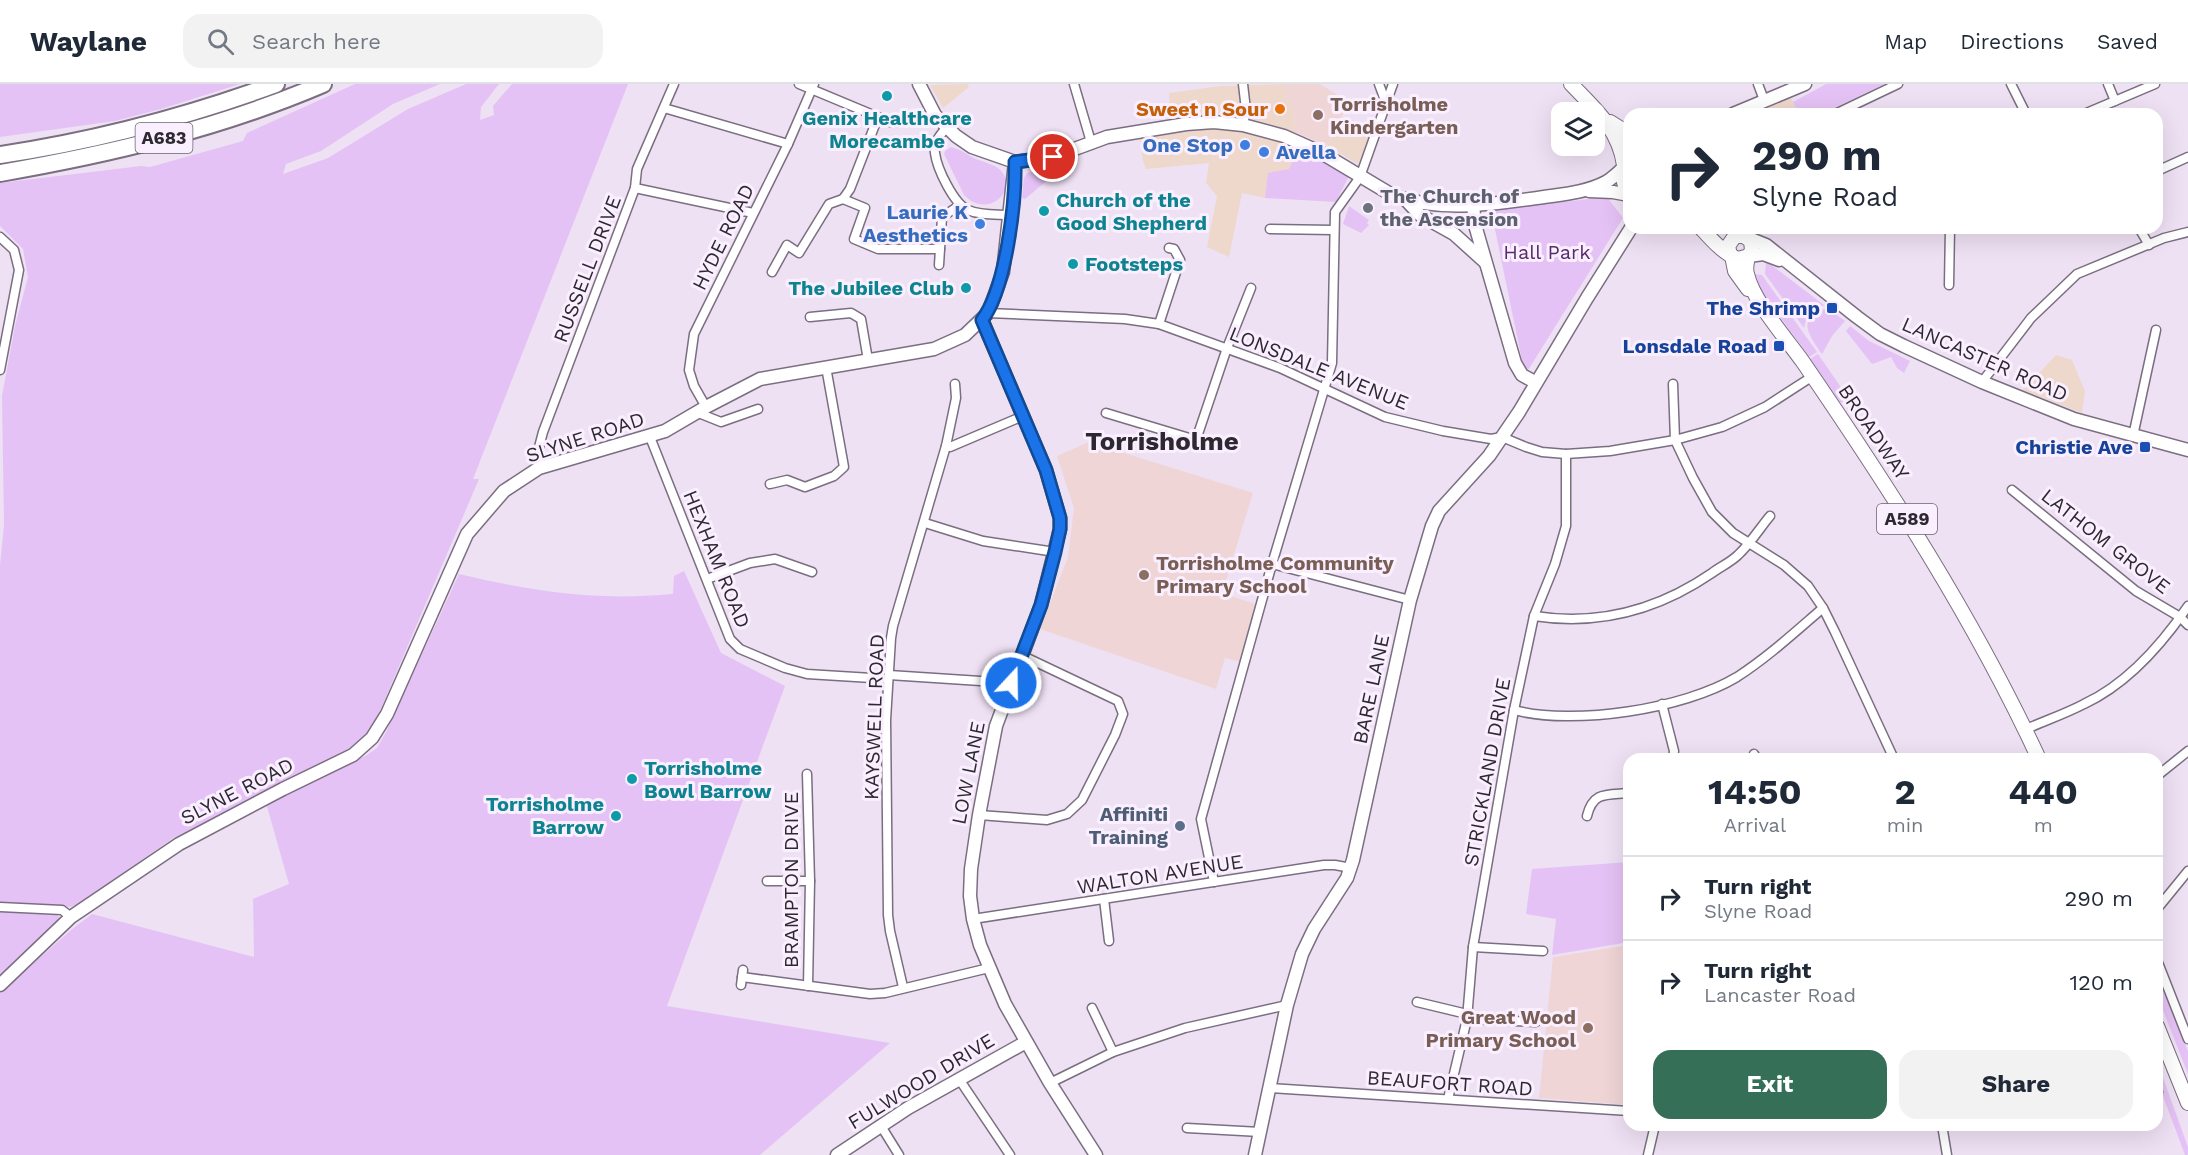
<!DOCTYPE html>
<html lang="en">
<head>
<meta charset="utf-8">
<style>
  body { margin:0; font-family:"Work Sans",sans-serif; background:#f2f2f3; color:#1f2937; height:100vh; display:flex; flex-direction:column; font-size:22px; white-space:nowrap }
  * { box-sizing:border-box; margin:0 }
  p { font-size:20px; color:#747a83 }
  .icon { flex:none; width:33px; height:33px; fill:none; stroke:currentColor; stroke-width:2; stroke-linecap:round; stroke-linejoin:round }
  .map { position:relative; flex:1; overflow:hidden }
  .sheet { position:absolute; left:1623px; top:669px; width:540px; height:378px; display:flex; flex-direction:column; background:#fff; border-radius:18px; box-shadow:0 6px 24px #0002 }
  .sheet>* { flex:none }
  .banner { position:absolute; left:1623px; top:24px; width:540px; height:126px; border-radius:18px; box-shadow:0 6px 24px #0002; background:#fff; color:#1f2937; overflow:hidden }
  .buttons { position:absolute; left:1551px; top:18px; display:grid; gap:12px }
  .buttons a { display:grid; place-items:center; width:54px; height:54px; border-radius:12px; background:#fff; box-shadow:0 6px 24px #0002; font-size:30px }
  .pin { position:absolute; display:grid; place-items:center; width:51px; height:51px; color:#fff; margin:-26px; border:3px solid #fff; border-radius:50%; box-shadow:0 2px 6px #0007 }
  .me { position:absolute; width:66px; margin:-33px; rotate:21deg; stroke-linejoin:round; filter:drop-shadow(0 0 4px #0008) }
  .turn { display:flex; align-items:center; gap:21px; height:126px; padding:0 30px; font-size:27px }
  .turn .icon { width:78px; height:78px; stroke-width:2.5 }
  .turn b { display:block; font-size:42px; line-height:51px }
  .eta { display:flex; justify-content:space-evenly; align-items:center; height:102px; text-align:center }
  .eta b { font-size:36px; font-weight:700; line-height:42px }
  .button { display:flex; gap:12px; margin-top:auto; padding:12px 30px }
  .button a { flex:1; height:69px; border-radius:18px; background:#356f58; color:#fff; font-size:24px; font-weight:700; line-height:69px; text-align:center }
  .button a+a { background:#f2f2f3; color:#1f2937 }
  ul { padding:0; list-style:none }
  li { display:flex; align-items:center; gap:18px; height:84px; padding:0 30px; border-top:2px solid #e0e1e3 }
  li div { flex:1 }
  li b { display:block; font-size:22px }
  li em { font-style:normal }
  header { display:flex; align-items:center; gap:36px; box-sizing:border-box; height:84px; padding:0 30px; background:#fff; border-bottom:2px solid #e0e1e3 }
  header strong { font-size:28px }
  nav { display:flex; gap:33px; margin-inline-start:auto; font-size:21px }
  .search { width:420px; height:54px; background:#f2f2f3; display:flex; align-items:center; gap:15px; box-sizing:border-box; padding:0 21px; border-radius:18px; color:#747a83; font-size:22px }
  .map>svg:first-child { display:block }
</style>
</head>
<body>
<header>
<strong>Waylane</strong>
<div class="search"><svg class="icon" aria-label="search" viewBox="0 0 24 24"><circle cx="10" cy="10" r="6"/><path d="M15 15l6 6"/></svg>Search here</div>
<nav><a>Map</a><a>Directions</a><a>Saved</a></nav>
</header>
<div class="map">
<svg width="2188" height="1071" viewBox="0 0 2188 1071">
  <rect width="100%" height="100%" fill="#eee1f4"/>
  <g fill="#eed7cb">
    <path d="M967,0L969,3L943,24L930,1Z"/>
    <path d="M1285,0V10L1294,26L1295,48L1299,65L1289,86L1268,90L1265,114L1242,109L1229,173L1207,163L1217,112L1206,99L1209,79L1146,85L1143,77L1139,46L1171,40L1169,9L1221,2Z"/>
    <path d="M1790,12L1798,30H1750Z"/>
    <path d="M1340,37L1370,52L1358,80L1327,62Z"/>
    <path d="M2056,271L2072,276L2085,307L2082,329L2023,306Z"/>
  </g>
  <g fill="#f0d5d6">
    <path d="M1285,0H1320L1349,18L1327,62L1295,48L1294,26L1285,10Z"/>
    <path d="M1089,358L1253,409L1222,509L1258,521L1241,578L1225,574L1216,605L1040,545L1068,473L1074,424L1057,372Z"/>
    <path d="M1629,861V1021L1539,1014L1553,873Z"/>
  </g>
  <g fill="#e5c2f5">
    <path d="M0,0H240L161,25L115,37L0,53Z"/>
    <path d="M355,0H440L393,20L321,67L286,80L283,90L328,74L408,25L466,0H499L481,23L480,36L494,31L493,22L512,0H628L473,395H479L373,643L367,652L350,666L173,754L80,819L70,823L0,819V481L4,441L2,312L15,242L28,193L23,165L0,142V99L141,82L150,83L243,57L247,49Z"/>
    <path d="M1826,0H1885L1827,27L1828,30H1798L1793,18Z"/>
    <path d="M951,63C960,65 968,71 976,75C983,78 992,80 998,84C1022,103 989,137 964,111L944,70L945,67Z"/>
    <path d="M1299,65L1349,92L1336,118L1265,114L1268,89L1289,85Z"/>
    <path d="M1061,81L1063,83L1025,115L1022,114L1024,94L1027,89Z"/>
    <path d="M1607,113L1623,134L1525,291L1491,126Z"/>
    <path d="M1349,122L1369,136L1367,139L1369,141L1361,149L1343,140Z"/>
    <path d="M1766,177L1824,221C1813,227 1806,231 1804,244L1765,190Z"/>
    <path d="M1752,190L1762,191L1817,268L1809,273L1757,201Z"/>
    <path d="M1827,224L1845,237L1832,252L1822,270C1809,251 1795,234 1827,224Z"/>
    <path d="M1850,242L1869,257L1910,277L1904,289L1897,284L1891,273L1872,280L1846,247Z"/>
    <path d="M1818,270L1851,318L1848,320L1840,318L1810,275Z"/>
    <path d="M684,487L721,569L785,602L667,922L890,959L760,1071H0V909L71,846L92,830L254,873L253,815L289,800L266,719L367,671L377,664L386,648L459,490C536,508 594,517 673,510L674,492Z"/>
    <path d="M1629,778V858L1552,871L1556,835L1526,830L1532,785Z"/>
    <path d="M0,828L57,831L61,835L0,891Z"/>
    <path d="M2157,890L2188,967V990L2157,911Z"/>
    <path d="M2157,977L2188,1063V1071H2185L2157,996Z"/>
  </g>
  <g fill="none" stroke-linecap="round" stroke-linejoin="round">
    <g stroke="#7a6e80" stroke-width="11">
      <g id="street">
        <path d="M799,0L890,38L916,37L935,31"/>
        <path d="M1074,0L1091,58"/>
        <path d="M1243,0L1246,26L1243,41"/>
        <path d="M1379,0L1386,19"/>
        <path d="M1758,0L1764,16"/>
        <path d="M2011,0L2026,30"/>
        <path d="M2108,0L2115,17"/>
        <path d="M664,24L788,60"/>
        <path d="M1835,30L1898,0"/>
        <path d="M2084,30L2155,0"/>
        <path d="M946,44C940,51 933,59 935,69C937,85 954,120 968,126C981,132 997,130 1011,131"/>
        <path d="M2157,87L2188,73"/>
        <path d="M635,104L753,129"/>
        <path d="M843,115L865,124L854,155L878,165H940"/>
        <path d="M2139,144L2149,161"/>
        <path d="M1270,145L1333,146"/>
        <path d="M0,153L14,166L19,186L0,286"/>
        <path d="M939,181L942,133L960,121"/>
        <path d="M772,188L787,161L799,169L829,120L843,115L850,105L878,33"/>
        <path d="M1949,201L1950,144"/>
        <path d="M988,229L1125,235L1159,240L1280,284L1385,333L1443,347L1491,355L1502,353L1526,363L1542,368L1566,370L1610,367L1675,356L1722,343L1765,323L1813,292"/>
        <path d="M810,233L851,229L861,235L868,276"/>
        <path d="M1159,240L1180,176L1174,165L1169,164"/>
        <path d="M1982,298L2031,234L2077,190L2164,154L2188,148"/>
        <path d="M1673,300L1675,356L1693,394L1712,428L1733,449L1784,481L1808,502L1823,524L1835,548L1894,675"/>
        <path d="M706,323L694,302L689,286L694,250L788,60L814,0"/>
        <path d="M696,328L721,338L758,325"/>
        <path d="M1106,329L1196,356L1227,264L1251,204"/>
        <path d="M2133,352L2156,246"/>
        <path d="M650,353L730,555L740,565L785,584L807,590L888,595"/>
        <path d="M946,362L950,363L1023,332"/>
        <path d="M539,384L538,367L543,348L635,104L637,85L674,0"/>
        <path d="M770,400L787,396L805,403L834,392L844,383L826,283"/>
        <path d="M2012,406L2136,507L2180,533L2188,541"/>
        <path d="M925,439L983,457L1055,468"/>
        <path d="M1272,480L1410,516"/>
        <path d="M707,495L750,479L775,475L812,488"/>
        <path d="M1534,532C1599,542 1658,526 1712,489C1720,483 1731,478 1738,471C1750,460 1760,444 1770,432"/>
        <path d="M889,591L1011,599"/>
        <path d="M1662,620L1674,667L1673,675"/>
        <path d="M1514,626C1574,642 1684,625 1737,593C1768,573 1795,548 1823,524"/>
        <path d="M2024,646C2044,637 2065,630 2084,620C2127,600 2162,560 2188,522"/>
        <path d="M1754,670L1757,675"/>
        <path d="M807,690L810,797L808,902"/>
        <path d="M2157,692L2188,667"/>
        <path d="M979,731L1047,736L1067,730L1082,716L1115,651L1123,630L1118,617L1021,571"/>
        <path d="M1587,732C1593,707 1607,711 1629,709"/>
        <path d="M767,797H810"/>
        <path d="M1214,798L1201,735L1272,480L1332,279L1335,128L1360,93L1393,0"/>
        <path d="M1104,815L1109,857"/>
        <path d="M0,823L62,826L71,833"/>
        <path d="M2157,825L2188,787"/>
        <path d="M973,835L1324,781H1335L1351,784"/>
        <path d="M1473,863L1543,867"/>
        <path d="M2157,876L2188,955"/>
        <path d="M742,893L870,910L885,909L989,884"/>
        <path d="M741,901L743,886"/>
        <path d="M903,903L890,847L888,831L886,636L891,554L893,542L946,362L956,314L955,300"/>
        <path d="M1417,918L1467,930"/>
        <path d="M1092,924L1113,968"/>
        <path d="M1467,935L1536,938"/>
        <path d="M959,995L1010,1071"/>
        <path d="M1050,999L1113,968L1185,944L1287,921"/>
        <path d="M1269,1004L1629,1027"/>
        <path d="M2157,1006L2158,1008"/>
        <path d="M1448,1015L1467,935L1473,863L1514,626L1534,532L1555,480L1566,442V370"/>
        <path d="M1942,1041L1947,1071"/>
        <path d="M881,1042L899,1071"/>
        <path d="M1187,1044L1260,1048"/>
        <path d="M1648,1071L1655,1041"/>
      </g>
    </g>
    <g stroke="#7a6e80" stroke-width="15">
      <g id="secondary">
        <path d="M919,0L935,31L956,52L972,63L1015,78L1053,73L1107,53L1186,40L1214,38L1243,41L1284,52L1320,68L1392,111C1440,129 1494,120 1544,113C1565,110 1587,108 1606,98C1613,94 1619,88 1624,83"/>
        <path d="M1733,30L1805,0"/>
        <path d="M1589,107L1613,108L1629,111"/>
        <path d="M1405,115L1420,131L1454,150L1485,178"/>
        <path d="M1473,121L1475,141L1515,279L1522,291L1535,298"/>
        <path d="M1746,153L1766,161L1857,233L1880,250L1904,262L1982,298L2074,335L2188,366"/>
        <path d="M1749,172L1763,170L1779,176"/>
        <path d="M982,236L1046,386L1060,434V445L1041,521L996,642L979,731L971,785L970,812L973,835L980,861L1005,920L1050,999L1096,1071"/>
        <path d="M0,901L71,833L179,760L283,705L353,671L372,654L387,630L467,450L504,407L539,384L665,347L706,323L760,295L934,265L965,251L988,229L1003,188L1015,78"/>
        <path d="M837,1071L908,1024L1026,958"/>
        <path d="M1255,1071L1287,921L1302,870L1314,845L1347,794L1353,776L1410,516L1432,442L1439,427L1489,372L1519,328L1587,214L1631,144"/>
      </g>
    </g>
    <g stroke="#7a6e80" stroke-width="16">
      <g id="primary">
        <path d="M1571,0C1595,25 1619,45 1624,81"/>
        <path d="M1610,38L1629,50"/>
        <path d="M1628,74C1622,86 1621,98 1629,109"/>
        <path d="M1701,144C1712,156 1723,169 1738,175L1749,172L1752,166L1751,157L1744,152H1735L1728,162L1730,171"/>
        <path d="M1732,172L1735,187L1748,205"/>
        <path d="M1748,172C1747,178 1745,184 1747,190C1753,217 1786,254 1803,278C1890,405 1974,535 2039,675"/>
        <path d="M2157,942L2188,1019"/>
      </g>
    </g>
    <g stroke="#7a6e80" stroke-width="20">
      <g id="highway">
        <path d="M0,71C94,57 186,33 276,0"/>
        <path d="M0,89C110,70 220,44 323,0"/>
      </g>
    </g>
    <use href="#street" stroke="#fff" stroke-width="8"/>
    <use href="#secondary" stroke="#fff" stroke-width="12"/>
    <use href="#primary" stroke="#fff" stroke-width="14"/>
    <use href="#highway" stroke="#fff" stroke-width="16"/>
  </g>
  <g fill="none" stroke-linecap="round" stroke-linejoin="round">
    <g stroke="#114b97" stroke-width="15">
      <path id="route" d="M1011,599L1041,521L1055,468L1060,445V434L1046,386L982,236C1006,205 1016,117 1015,78L1053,73"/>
    </g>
    <use href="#route" stroke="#1a73e8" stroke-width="10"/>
  </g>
  <g fill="#0f9aa8" stroke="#faefff" stroke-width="2">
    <circle cx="887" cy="12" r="6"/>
    <circle cx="1044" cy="127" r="6"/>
    <circle cx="1073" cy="180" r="6"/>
    <circle cx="966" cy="204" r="6"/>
    <circle cx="632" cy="695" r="6"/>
    <circle cx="616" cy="732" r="6"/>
  </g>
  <circle fill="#e8710a" stroke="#faefff" stroke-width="2" cx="1280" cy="25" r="6"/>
  <g fill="#8d6e63" stroke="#faefff" stroke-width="2">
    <circle cx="1318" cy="31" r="6"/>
    <circle cx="1144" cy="491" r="6"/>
    <circle cx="1588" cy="944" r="6"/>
  </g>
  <g fill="#3f7fe0" stroke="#faefff" stroke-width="2">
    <circle cx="1245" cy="61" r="6"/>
    <circle cx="1264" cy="68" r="6"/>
    <circle cx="980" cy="140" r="6"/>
  </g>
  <circle fill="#6b7280" stroke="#faefff" stroke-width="2" cx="1368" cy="124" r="6"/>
  <g fill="#1a4fb4" stroke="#faefff" stroke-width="2">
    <rect x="1826" y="218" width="12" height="12" rx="3"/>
    <rect x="1773" y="256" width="12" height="12" rx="3"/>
    <rect x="2139" y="357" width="12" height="12" rx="3"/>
  </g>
  <circle fill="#5c6f8a" stroke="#faefff" stroke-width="2" cx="1180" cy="742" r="6"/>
  <g text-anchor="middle" stroke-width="6" stroke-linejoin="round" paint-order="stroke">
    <g fill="#faefff" stroke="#6b646f" stroke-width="1.5">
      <rect x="135.5" y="39" width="57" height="30" rx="4.5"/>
      <rect x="1877" y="420" width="60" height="30" rx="4.5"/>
    </g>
    <g font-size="18" font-weight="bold" fill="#2e2931">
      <text x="164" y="60">A683</text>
      <text x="1907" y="441">A589</text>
    </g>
    <g font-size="20" font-weight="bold" fill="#785e54" stroke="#faefff" text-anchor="start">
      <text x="1330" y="27">Torrisholme<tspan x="1330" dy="23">Kindergarten</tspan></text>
      <text x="1156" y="486">Torrisholme Community<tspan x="1156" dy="23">Primary School</tspan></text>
      <text x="1576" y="940" text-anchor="end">Great Wood<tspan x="1576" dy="23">Primary School</tspan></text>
    </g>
    <g font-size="20" font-weight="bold" fill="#c56008" stroke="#faefff" text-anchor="end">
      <text x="1268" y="32">Sweet n Sour</text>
    </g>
    <g font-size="20" font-weight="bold" fill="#0d838f" stroke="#faefff" text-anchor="start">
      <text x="887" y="41" text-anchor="middle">Genix Healthcare<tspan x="887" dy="23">Morecambe</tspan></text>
      <text x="1056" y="123">Church of the<tspan x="1056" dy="23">Good Shepherd</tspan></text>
      <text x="1085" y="187">Footsteps</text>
      <text x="954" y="211" text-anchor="end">The Jubilee Club</text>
      <text x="644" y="691">Torrisholme<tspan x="644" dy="23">Bowl Barrow</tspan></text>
      <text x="604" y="727" text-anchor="end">Torrisholme<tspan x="604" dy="23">Barrow</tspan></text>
    </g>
    <g font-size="20" font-weight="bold" fill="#366cbe" stroke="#faefff" text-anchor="end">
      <text x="1233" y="68">One Stop</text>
      <text x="1276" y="75" text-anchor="start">Avella</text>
      <text x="968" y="135">Laurie K<tspan x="968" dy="23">Aesthetics</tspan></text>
    </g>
    <g font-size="20" font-weight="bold" fill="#5b616d" stroke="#faefff" text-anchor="start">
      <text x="1380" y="119">The Church of<tspan x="1380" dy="23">the Ascension</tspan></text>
    </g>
    <g font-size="20" fill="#2e2931" stroke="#faefff">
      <text transform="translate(723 153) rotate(-64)" y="7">HYDE ROAD</text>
      <text transform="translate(587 185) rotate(-69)" y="7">RUSSELL DRIVE</text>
      <text transform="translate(1985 275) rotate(24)" y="7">LANCASTER ROAD</text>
      <text transform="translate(1319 284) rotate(22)" y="7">LONSDALE AVENUE</text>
      <text transform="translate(1874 348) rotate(56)" y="7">BROADWAY</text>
      <text transform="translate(585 353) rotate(-18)" y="7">SLYNE ROAD</text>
      <text transform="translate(2106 457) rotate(38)" y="7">LATHOM GROVE</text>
      <text transform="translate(717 475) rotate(68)" y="7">HEXHAM ROAD</text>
      <text transform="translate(1371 605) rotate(-78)" y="7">BARE LANE</text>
      <text transform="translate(874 633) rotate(-88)" y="7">KAYSWELL ROAD</text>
      <text transform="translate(1487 688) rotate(-80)" y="7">STRICKLAND DRIVE</text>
      <text transform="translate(968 689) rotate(-79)" y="7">LOW LANE</text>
      <text transform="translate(237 707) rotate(-27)" y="7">SLYNE ROAD</text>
      <text transform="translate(1160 790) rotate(-9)" y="7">WALTON AVENUE</text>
      <text transform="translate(791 796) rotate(-90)" y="7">BRAMPTON DRIVE</text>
      <text transform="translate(921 997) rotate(-31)" y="7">FULWOOD DRIVE</text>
      <text transform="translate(1450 999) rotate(4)" y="7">BEAUFORT ROAD</text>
    </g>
    <g font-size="20" fill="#592b6a" stroke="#faefff">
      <text x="1547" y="175">Hall Park</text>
    </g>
    <g font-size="20" font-weight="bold" fill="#164399" stroke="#faefff" text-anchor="end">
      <text x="1820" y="231">The Shrimp</text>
      <text x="1767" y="269">Lonsdale Road</text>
      <text x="2133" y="370">Christie Ave</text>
    </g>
    <g font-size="20" font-weight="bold" fill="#4e5e75" stroke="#faefff" text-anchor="end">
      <text x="1168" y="737">Affiniti<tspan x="1168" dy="23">Training</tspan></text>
    </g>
    <g font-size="26" font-weight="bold" fill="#2e2931" stroke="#faefff">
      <text x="1162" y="366">Torrisholme</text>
    </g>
  </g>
</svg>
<div class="buttons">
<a><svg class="icon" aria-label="layers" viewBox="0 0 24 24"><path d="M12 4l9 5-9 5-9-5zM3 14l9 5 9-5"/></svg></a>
</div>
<div class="pin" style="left:1053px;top:73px;background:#d93025"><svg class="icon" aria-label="arrive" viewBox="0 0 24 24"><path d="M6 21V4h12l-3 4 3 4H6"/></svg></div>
<svg class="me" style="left:1011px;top:599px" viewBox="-20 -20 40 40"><circle r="17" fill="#1a73e8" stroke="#fff" stroke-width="3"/><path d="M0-11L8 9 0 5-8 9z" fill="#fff"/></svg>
<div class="banner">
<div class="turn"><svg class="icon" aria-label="right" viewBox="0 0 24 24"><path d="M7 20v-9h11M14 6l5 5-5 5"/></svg><div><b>290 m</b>Slyne Road</div></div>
</div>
<section class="sheet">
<div class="eta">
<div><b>14:50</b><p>Arrival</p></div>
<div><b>2</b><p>min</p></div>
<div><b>440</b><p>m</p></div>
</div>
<ul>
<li><svg class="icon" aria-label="right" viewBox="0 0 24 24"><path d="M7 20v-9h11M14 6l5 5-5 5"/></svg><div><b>Turn right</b><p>Slyne Road</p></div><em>290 m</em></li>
<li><svg class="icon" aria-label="right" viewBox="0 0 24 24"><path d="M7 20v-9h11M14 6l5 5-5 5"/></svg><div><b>Turn right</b><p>Lancaster Road</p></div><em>120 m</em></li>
</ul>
<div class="button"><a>Exit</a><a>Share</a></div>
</section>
</div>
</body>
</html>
